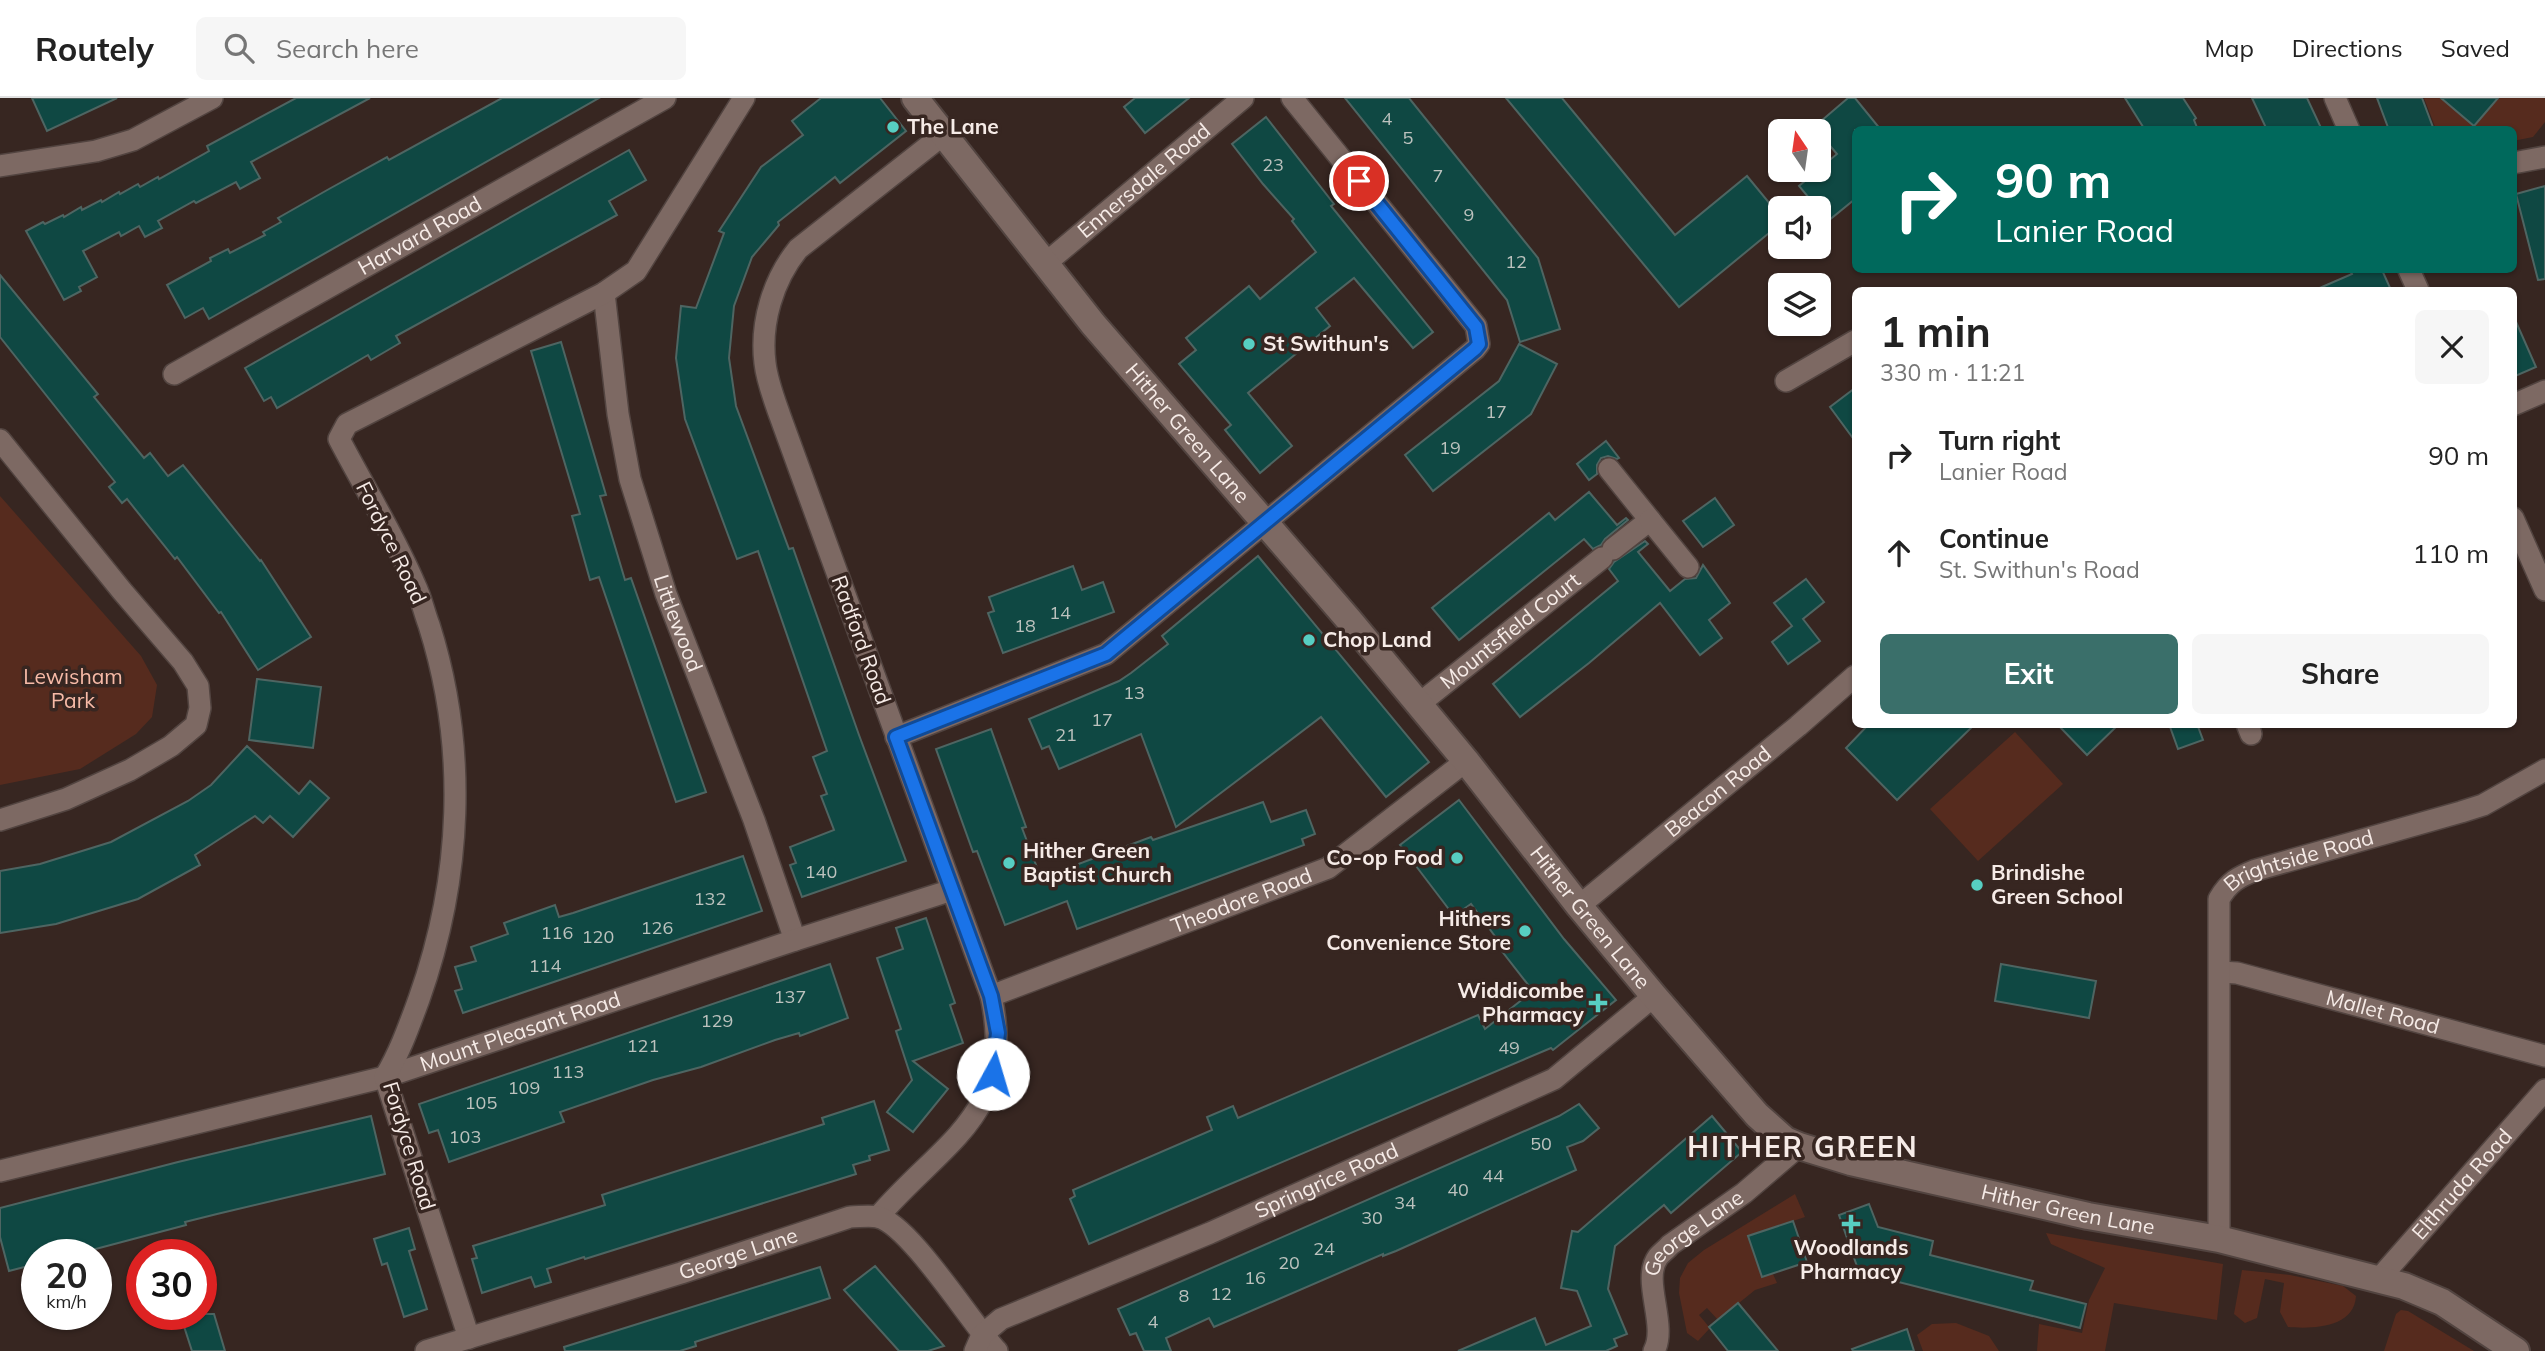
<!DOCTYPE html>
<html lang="en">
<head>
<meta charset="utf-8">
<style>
  body { margin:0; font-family:Mulish,sans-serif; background:#f6f6f6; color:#222; height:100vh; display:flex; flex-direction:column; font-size:26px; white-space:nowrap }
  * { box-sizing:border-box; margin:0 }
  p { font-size:23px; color:#767676 }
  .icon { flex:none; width:38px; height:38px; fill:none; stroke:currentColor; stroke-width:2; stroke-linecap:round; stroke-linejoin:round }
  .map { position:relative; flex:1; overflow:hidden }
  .details { position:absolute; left:1852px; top:189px; width:665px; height:441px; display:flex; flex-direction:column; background:#fff; border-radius:10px; box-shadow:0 2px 5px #0004 }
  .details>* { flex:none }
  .top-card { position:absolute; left:1852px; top:28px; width:665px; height:147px; border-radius:10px; box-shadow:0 2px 5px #0004; background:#00695c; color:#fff; overflow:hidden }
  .needle { width:46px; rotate:347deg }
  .fabs { position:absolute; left:1768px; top:21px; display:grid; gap:14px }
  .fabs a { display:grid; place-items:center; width:63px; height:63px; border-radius:10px; background:#fff; box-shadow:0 2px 5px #0004; font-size:35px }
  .speed { position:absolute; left:21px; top:1141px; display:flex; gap:14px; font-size:35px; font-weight:700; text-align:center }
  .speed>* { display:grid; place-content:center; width:91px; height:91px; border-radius:50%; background:#fff; box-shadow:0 2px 5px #0004; line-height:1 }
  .speed small { font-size:18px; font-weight:400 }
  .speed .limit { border:10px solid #d22; background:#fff; color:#111 }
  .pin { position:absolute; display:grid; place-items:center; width:60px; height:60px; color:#fff; margin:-30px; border:4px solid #fff; border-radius:50%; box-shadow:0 2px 7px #0007 }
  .me { position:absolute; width:77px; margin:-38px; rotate:6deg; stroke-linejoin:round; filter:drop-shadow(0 0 5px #0008) }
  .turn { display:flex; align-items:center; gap:24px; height:147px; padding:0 28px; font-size:32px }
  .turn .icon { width:91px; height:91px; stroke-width:2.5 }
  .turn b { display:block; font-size:49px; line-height:60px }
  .round { display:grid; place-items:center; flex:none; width:74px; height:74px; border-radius:10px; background:#f6f6f6 }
  .head { display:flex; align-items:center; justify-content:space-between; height:119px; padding:0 28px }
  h1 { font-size:42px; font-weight:700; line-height:52px }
  .action { display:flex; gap:14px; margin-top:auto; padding:14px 28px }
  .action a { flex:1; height:80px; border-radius:10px; background:#3a6f6a; color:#fff; font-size:28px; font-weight:700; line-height:80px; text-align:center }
  .action a+a { background:#f6f6f6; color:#222 }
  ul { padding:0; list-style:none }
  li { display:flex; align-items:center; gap:21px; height:98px; padding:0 28px }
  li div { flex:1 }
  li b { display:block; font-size:26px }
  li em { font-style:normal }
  header { display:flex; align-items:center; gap:42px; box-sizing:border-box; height:98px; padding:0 35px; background:#fff; border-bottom:2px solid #e0e0e0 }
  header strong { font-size:33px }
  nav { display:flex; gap:38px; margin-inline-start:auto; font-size:24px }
  .search { width:490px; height:63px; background:#f6f6f6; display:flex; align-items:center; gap:18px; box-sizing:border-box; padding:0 24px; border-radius:10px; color:#767676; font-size:26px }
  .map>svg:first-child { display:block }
</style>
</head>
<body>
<header>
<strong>Routely</strong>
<div class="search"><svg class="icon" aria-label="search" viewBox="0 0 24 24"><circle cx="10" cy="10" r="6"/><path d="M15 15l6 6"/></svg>Search here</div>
<nav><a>Map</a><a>Directions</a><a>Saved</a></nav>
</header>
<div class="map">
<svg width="2545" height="1253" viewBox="0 0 2545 1253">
  <rect width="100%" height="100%" fill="#372621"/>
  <g fill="#562b1e">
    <path d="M2424,0H2545V24L2533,39L2513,43V32L2436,31Z"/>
    <path d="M0,398L141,558L157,587L152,619L136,636L80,671L0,687Z"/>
    <path d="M2015,634L2063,686L1978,763L1930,711Z"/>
    <path d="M1795,1096L1805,1119L1748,1138L1762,1179L1773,1176L1777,1185L1755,1192L1718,1222L1707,1210L1699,1217L1710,1230L1698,1243L1687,1235L1679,1195L1680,1180L1688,1165L1704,1152Z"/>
    <path d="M2046,1135L2223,1166L2217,1222L2114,1205L2105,1253H2037L2039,1226L2082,1235L2089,1202L2105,1170L2051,1146Z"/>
    <path d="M2242,1172L2290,1177L2343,1188L2356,1198C2354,1230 2313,1231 2288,1229L2280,1214L2284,1185L2265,1181L2257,1220L2245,1225L2234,1216Z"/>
    <path d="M2401,1212L2408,1213L2474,1253H2384L2396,1216Z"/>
    <path d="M1956,1225L1989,1238L1999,1253H1923L1917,1237L1932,1226Z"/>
  </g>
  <g fill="#0f4843" stroke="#4e6562" stroke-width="2">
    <path d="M32,0H117L47,33Z"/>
    <path d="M296,0H370L251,64L260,80L240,91L236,84L196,105L194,103L158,123L162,130L145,139L139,128L121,138L119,134L83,153L97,179L79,189L81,193L64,202L26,133L43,124L45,126L63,117L64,119L81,109L82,112L101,102L102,104L119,94L120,96L138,86L140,89L158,79L159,81L209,53L207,48Z"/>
    <path d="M502,0H599L209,221L203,210L185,220L167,187L211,163L210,160L228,151L230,155L265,137L263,134L281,124L278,120L329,91L387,59L389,62Z"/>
    <path d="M821,0H880L906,33L840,85L835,79L778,124L779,127L752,159L734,208L729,260L736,308L789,451L793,450L859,637L906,763L802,799L790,767L796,765L790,749L834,732L821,698L827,696L813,659L827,653L758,453L737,461L685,321L676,260L681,208L696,210L724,135L719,133L761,69L803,37L792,23Z"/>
    <path d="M1135,0H1189L1145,35L1124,9Z"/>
    <path d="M1345,0H1409L1538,160L1560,231L1520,244L1507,202Z"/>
    <path d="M1506,0H1562L1675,137L1747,78L1780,118V126L1679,209Z"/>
    <path d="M1848,0H1855L1881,32H1855V101L1828,123L1799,88L1837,56L1814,29Z"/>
    <path d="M2125,0H2183L2196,20L2194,22L2198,32H2145Z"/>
    <path d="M2252,0H2307L2322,32H2267Z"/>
    <path d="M2377,0H2422L2434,32H2389Z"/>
    <path d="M2441,0H2498L2474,28Z"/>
    <path d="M1266,19L1334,106L1331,108L1433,234L1413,250L1354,180L1316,210L1330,228L1248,295L1292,348L1260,375L1225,332L1231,327L1179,266L1196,252L1186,240L1249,188L1260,201L1316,154L1292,123L1294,121L1263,86L1232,46Z"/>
    <path d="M629,52L646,82L609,103L617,117L396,238L400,245L371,262L368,257L277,310L271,299L264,303L245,270Z"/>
    <path d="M2545,88V181L2538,182L2516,96Z"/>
    <path d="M2350,172H2382L2391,192H2315L2352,176Z"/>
    <path d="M0,177L98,296L94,299L144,360L150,355L168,378L183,367L260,463L261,462L311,539L258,572L221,514L219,515L177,459L175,461L127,401L122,405L109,389L115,384L0,239Z"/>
    <path d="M2513,217L2536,269L2513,279Z"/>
    <path d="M561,244L606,397L600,398L625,482L631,480L706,694L676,704L599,479L590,482L572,418L580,416L531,253Z"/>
    <path d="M1519,246L1557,266L1531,316L1433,393L1405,357L1499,283Z"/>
    <path d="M1855,290V343L1830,309Z"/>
    <path d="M1606,343L1619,360L1617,361L1608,358L1601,360L1597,367V376L1589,382L1577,366Z"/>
    <path d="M1589,394L1617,427L1626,420L1628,422L1605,441L1601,447L1593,451L1584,441L1459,542L1432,510L1549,415L1555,422Z"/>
    <path d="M1715,400L1734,427L1703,449L1683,423Z"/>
    <path d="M1645,443L1648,446L1638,454L1670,493L1685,481L1696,480L1703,467L1730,505L1709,522L1722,540L1700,557L1660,505L1589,565L1520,619L1493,586L1618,483L1609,471L1614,464Z"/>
    <path d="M1258,458L1429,664L1386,699L1321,619L1176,729L1141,636L1059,671L1049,648L1042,651L1029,621L1119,583L1131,575L1168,546L1162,538Z"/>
    <path d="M1073,468L1082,492L1103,484L1114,514L1003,555L988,515L994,513L989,499Z"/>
    <path d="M1806,481L1824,504L1803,521L1820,543L1788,566L1772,544L1792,528L1774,505Z"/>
    <path d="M257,581L321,589L313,650L249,642Z"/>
    <path d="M1869,626H1975L1897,702L1846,650Z"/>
    <path d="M2057,626H2119L2087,657Z"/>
    <path d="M2169,626H2197L2203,642L2178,651Z"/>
    <path d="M991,631L1026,729L1022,730L1041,780L1151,739L1153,742L1263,704L1271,724L1306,712L1315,736L1302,741L1304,747L1077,831L1067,803L1005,827L977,753L973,754L936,651Z"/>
    <path d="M247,648L299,696L310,683L329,700L293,739L270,718L263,725L255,718L195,757L200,767L138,801L56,826L0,835V773L40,766L111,744L188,703L211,687Z"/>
    <path d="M1459,702L1564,841L1616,902L1553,952L1551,950L1089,1146L1070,1101L1075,1098L1073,1092L1212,1032L1207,1019L1233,1008L1238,1020L1478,917L1485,931L1533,893L1494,843L1497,841L1471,806L1454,818L1400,747Z"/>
    <path d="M743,758L762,813L463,915L455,893L462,891L455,869L476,863L471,849L508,836L504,825L555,807L559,819L573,815Z"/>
    <path d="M926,820L955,905L950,907L963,945L913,963L948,991L913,1034L887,1014L912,982L896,933L901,931L877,860L903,851L896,830Z"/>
    <path d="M830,866L848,920L800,938L799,935L775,942L701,969L653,982L560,1014L564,1024L449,1064L438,1032L429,1035L419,1006Z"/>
    <path d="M2001,866L2096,883L2089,920L1995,903Z"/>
    <path d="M874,1003L889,1052L869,1058L870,1062L853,1067L856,1076L585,1161L584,1159L547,1171L551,1184L535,1189L531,1179L482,1195L472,1161L477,1160L473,1148L605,1107L602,1097L824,1026L822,1020Z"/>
    <path d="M1579,1006L1599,1030L1583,1043L1567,1049L1576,1072L1396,1153L1383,1158V1156L1214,1229L1209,1220L1166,1240L1171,1253H1144L1136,1235L1130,1237L1118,1211L1559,1018Z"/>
    <path d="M371,1018L385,1076L217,1116L185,1124L186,1127L73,1157H33L36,1166L9,1173L0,1139V1110L178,1064Z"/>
    <path d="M1712,1018L1742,1054L1671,1115L1664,1107L1615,1148L1608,1191L1627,1236L1614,1241L1617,1248L1606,1253H1458L1535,1220L1546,1247L1591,1228L1577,1193L1561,1190L1572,1133L1578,1134Z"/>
    <path d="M1869,1106L1878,1129L1933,1143L1930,1157L2033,1183L2030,1192L2086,1206L2080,1230L1859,1174L1839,1117Z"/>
    <path d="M1793,1123L1807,1164L1762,1179L1748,1138Z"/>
    <path d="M409,1130L415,1151L409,1153L427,1211L404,1219L387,1165L382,1167L374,1141Z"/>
    <path d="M875,1168L901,1198L944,1248L928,1253H899L844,1192Z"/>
    <path d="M820,1169L830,1200L695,1244L696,1248L680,1253H565L564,1249Z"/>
    <path d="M1738,1205L1778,1253H1728L1709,1229Z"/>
    <path d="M180,1216H214L225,1253H192Z"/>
    <path d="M1907,1231L1914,1253H1853L1852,1251Z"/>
  </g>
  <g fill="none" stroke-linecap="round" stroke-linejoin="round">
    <g stroke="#524440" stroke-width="24">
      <g id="minor">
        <path d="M2335,0L2349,32"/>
        <path d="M2513,65L2545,59"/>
        <path d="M0,68L96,53L133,42L212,0"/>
        <path id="s1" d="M1046,165L1243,0"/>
        <path d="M2409,172L2418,192"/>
        <path id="s2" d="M604,195L618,316L630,381L666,496L754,722L795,842"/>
        <path id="s3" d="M174,276L665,0"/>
        <path d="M1786,283L1855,243"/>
        <path d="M2513,307L2545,293"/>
        <path d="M0,342L122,493L183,564L198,588L200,610L196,627L171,648L130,672L66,701L0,722"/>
        <path d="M1609,371L1650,422L1613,451"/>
        <path d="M2513,420L2545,492"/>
        <path d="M1650,422L1688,469"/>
        <path id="s4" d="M1419,606L1602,460"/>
        <path d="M2247,626L2251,636"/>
        <path d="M896,639L1106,556L1475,251L1479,246L1476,228L1292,0"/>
        <path id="s5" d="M1579,808L1798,628L1855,578"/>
        <path id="s6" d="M2220,874L2237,875L2545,958"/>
        <path id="s7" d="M991,898L1328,770L1466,663"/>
        <path id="s8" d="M0,1073L385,979L795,842L952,792"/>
        <path d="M878,1119C943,1043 1017,1016 991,898L780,318C774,301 767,283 765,265C760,225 773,182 798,151L944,36"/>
        <path id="s9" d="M2219,1141V801C2229,784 2238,779 2256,772L2461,714L2483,707L2545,672"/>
        <path id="s10" d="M2379,1181L2545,992"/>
        <path d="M469,1240L385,979C400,954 409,928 419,901C462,780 468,650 429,527C424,514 421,499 415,487C394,437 364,389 339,341L347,326L604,195L636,173L744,0"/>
        <path id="s11" d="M426,1253L681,1175L850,1119C859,1119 869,1117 878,1119C910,1127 971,1225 997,1253"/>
        <path id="s12" d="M975,1253L982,1237L1001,1221L1210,1135L1554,981L1654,898"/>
        <path id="s13" d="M1654,1253C1668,1227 1641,1182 1658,1159C1661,1155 1667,1151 1670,1147L1744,1095L1799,1048"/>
      </g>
    </g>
    <g stroke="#524440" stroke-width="30">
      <g id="tertiary">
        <path id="s14" d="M915,0L1093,226L1349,522L1466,663L1579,808L1654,898L1757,1017L1785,1042L1799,1048L1851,1064L2088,1118L2219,1141L2404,1188L2442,1204L2516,1253"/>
      </g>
    </g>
    <use href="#minor" stroke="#7d6963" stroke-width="21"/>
    <use href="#tertiary" stroke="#7d6963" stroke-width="26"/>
  </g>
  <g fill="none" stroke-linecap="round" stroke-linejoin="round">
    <g stroke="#114b97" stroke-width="18">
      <path id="route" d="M993,976L998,935L991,898L896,639L1106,556L1475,251L1479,246L1476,229L1359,83"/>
    </g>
    <use href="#route" stroke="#1a73e8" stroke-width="12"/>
  </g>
  <g fill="#57cec2" stroke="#372621" stroke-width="2.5">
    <circle cx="893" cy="29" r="7"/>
    <circle cx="1249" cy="246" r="7"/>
    <circle cx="1309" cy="542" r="7"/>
    <circle cx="1457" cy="760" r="7"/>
    <circle cx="1009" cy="765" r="7"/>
    <circle cx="1977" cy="787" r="7"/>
    <circle cx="1525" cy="833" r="7"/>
    <path d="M1594.5 894.5h7v7h7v7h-7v7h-7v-7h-7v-7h7z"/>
    <path d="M1847.5 1115.5h7v7h7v7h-7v7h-7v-7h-7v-7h7z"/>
  </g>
  <g text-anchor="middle" stroke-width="7" stroke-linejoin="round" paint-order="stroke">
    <g font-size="18" fill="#bcc2be">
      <text x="1387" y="27">4</text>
      <text x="1408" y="46">5</text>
      <text x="1273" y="73">23</text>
      <text x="1438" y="84">7</text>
      <text x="1469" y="123">9</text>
      <text x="1516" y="170">12</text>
      <text x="1496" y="320">17</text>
      <text x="1450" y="356">19</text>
      <text x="1060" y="521">14</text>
      <text x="1025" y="534">18</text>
      <text x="1134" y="601">13</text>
      <text x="1102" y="628">17</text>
      <text x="1066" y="643">21</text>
      <text x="821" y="780">140</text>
      <text x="710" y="807">132</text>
      <text x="657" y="836">126</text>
      <text x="557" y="841">116</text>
      <text x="598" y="845">120</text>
      <text x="545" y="874">114</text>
      <text x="790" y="905">137</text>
      <text x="717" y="929">129</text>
      <text x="643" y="954">121</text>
      <text x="1509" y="956">49</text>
      <text x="568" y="980">113</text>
      <text x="524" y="996">109</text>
      <text x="481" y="1011">105</text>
      <text x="465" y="1045">103</text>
      <text x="1541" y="1052">50</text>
      <text x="1493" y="1084">44</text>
      <text x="1458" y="1098">40</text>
      <text x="1405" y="1111">34</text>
      <text x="1372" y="1126">30</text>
      <text x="1324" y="1157">24</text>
      <text x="1289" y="1171">20</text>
      <text x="1255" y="1186">16</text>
      <text x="1221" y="1202">12</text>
      <text x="1184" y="1204">8</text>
      <text x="1153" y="1230">4</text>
    </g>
    <g font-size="21" font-weight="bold" fill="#f6ebe7" stroke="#372621" text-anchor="start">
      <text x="907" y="36">The Lane</text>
      <text x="1263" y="253">St Swithun's</text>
      <text x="1323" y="549">Chop Land</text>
      <text x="1023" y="760">Hither Green<tspan x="1023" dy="24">Baptist Church</tspan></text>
      <text x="1443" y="767" text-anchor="end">Co-op Food</text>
      <text x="1991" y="782">Brindishe<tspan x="1991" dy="24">Green School</tspan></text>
      <text x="1511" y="828" text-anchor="end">Hithers<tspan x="1511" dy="24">Convenience Store</tspan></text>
      <text x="1584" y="900" text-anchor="end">Widdicombe<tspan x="1584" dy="24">Pharmacy</tspan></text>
      <text x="1851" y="1157" text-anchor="middle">Woodlands<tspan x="1851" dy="24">Pharmacy</tspan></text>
    </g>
    <g font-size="21" fill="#f6ebe7" stroke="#372621">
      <text dy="7" stroke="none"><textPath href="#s1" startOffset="128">Ennersdale Road</textPath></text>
      <text dy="7" stroke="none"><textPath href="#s3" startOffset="282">Harvard Road</textPath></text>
      <text dy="7" stroke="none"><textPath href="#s14" startOffset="432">Hither Green Lane</textPath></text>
      <text transform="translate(391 445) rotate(64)" y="7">Fordyce Road</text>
      <text dy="7" stroke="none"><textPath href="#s2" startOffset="340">Littlewood</textPath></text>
      <text dy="7" stroke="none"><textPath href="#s4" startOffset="117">Mountsfield Court</textPath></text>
      <text transform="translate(861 542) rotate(70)" y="7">Radford Road</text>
      <text dy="7" stroke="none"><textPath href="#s5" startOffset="180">Beacon Road</textPath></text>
      <text dy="7" stroke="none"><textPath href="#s9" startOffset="432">Brightside Road</textPath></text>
      <text dy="7" stroke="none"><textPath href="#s7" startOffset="268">Theodore Road</textPath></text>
      <text dy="7" stroke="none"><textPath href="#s14" startOffset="1062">Hither Green Lane</textPath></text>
      <text dy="7" stroke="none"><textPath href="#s6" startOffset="168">Mallet Road</textPath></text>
      <text dy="7" stroke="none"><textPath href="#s8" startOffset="539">Mount Pleasant Road</textPath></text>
      <text transform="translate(409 1048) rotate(73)" y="7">Fordyce Road</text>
      <text dy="7" stroke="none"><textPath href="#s12" startOffset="396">Springrice Road</textPath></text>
      <text dy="7" stroke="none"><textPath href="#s10" startOffset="126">Elthruda Road</textPath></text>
      <text dy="7" stroke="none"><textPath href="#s14" startOffset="1650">Hither Green Lane</textPath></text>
      <text dy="7" stroke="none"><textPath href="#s13" startOffset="138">George Lane</textPath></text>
      <text dy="7" stroke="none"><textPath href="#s11" startOffset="327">George Lane</textPath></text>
    </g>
    <g font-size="21" fill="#f7baa7" stroke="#372621">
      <text x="73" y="586">Lewisham<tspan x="73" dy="24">Park</tspan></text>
    </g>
    <g font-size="28" font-weight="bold" letter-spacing="2" fill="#f6ebe7" stroke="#372621">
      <text x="1803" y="1059">HITHER GREEN</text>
    </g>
  </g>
</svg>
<div class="fabs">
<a><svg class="needle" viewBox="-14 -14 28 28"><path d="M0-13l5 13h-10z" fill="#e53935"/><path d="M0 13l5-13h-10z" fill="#767676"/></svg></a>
<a><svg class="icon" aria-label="sound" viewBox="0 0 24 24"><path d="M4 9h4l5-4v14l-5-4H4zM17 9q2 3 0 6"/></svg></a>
<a><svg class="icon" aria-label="layers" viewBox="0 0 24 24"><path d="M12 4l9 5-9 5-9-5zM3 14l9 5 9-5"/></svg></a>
</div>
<div class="speed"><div>20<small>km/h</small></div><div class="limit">30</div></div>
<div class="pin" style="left:1359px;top:83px;background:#d93025"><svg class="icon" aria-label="arrive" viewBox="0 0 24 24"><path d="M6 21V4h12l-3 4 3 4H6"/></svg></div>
<svg class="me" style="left:993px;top:976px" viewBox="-20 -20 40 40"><circle r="19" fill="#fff"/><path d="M0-13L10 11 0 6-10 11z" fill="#1a73e8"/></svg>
<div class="top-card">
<div class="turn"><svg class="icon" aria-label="right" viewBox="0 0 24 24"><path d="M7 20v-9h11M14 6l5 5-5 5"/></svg><div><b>90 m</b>Lanier Road</div></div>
</div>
<section class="details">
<div class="head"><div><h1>1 min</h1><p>330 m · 11:21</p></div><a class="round"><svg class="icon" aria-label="close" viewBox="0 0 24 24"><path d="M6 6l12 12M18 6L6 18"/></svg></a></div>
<ul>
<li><svg class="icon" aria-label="right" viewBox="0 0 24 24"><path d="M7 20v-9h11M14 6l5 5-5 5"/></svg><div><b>Turn right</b><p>Lanier Road</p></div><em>90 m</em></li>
<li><svg class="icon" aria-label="ahead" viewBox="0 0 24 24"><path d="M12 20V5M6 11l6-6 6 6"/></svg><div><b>Continue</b><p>St. Swithun's Road</p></div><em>110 m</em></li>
</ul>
<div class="action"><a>Exit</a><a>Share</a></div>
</section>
</div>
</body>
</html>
